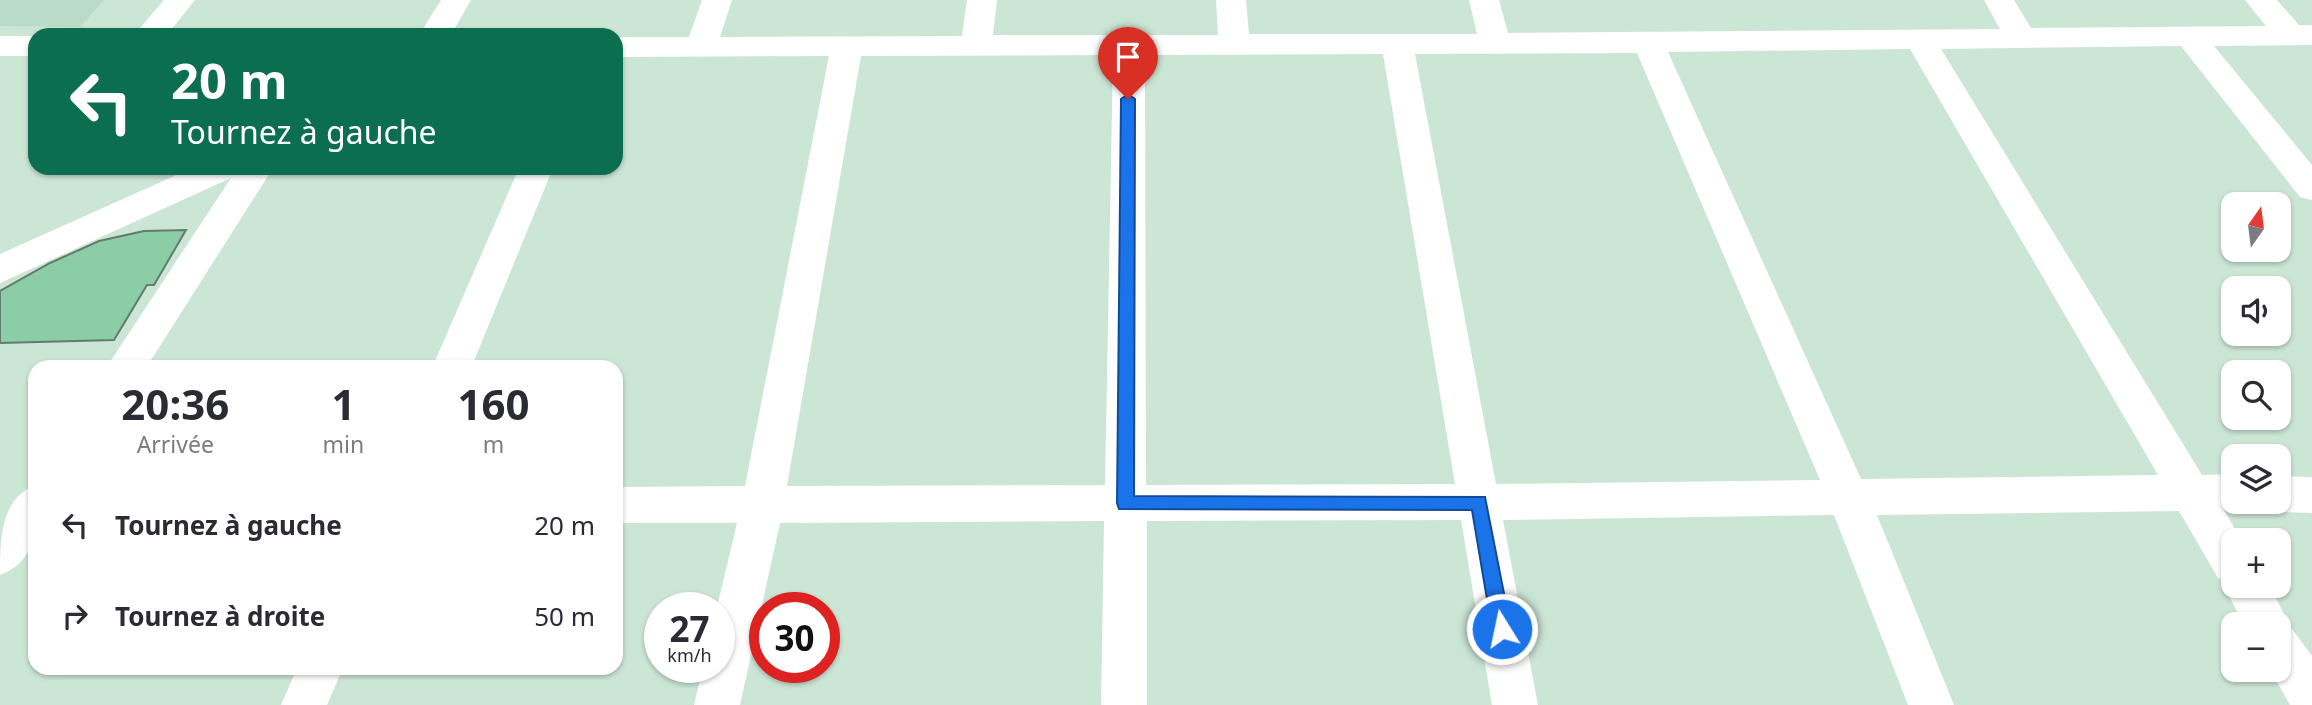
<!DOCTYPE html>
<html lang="fr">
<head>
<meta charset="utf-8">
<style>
  body { margin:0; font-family:"Noto Sans",sans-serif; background:#f7f7f7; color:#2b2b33; height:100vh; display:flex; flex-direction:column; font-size:26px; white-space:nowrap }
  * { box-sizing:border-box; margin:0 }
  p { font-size:23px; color:#7c7c81 }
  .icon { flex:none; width:38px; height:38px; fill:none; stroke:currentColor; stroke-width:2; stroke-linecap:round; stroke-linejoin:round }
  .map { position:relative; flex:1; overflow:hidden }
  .sheet { position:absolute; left:28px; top:360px; width:595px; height:315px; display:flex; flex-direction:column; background:#fff; border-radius:21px; box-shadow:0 2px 5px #0004 }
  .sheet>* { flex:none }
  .top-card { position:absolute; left:28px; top:28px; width:595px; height:147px; border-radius:21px; box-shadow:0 2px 5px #0004; background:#0b6e4f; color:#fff; overflow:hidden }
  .needle { width:46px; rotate:14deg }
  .controls { position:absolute; left:2221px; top:192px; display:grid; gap:14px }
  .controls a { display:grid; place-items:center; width:70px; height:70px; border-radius:14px; background:#fff; box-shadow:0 2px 5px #0004; font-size:35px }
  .speed { position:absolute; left:644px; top:592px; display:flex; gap:14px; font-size:35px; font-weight:700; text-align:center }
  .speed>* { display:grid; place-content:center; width:91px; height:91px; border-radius:50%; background:#fff; box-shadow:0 2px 5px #0004; line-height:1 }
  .speed small { font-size:18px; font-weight:400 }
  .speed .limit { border:10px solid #d22; background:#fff; color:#111 }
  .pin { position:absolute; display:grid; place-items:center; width:60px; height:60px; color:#fff; margin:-72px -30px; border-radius:50% 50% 50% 0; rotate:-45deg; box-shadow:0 0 7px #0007 }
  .pin .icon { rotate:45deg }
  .me { position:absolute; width:77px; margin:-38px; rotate:350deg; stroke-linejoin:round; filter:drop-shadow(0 0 5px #0008) }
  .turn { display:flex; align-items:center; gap:24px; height:147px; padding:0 28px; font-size:32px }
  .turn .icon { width:91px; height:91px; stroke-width:2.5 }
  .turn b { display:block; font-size:49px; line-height:60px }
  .eta { display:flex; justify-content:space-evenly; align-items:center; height:119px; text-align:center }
  .eta b { font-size:42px; font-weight:700; line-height:49px }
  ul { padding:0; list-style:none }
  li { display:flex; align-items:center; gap:21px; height:91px; padding:0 28px }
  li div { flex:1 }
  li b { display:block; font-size:26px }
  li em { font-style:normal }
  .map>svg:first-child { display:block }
</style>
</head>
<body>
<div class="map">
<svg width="2312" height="705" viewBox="0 0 2312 705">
  <rect width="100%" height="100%" fill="#cce6d6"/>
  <path fill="#badbc7" d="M0,0H104L80,27L0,26Z"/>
  <path fill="#8acda7" stroke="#647b6d" stroke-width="2" d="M186,230L154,285H147L114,340L0,343V291L50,263L99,241L144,231Z"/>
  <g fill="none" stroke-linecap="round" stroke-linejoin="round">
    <g fill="#fff" fill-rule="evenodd">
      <path d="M164,0H195L167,35H134Z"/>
      <path d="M441,0H471L451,35H419Z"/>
      <path d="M702,0H732L720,37L962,36L967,0H997L993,35H1218L1216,0H1246L1249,34H1477L1469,0H1499L1508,33L2000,29L1984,0H2014L2031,28L2266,26L2245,0H2277L2299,25H2312V45L2214,46L2312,165V200L2300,197L2181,46L1941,49L2202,475L2233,474V502H2249L2233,510H2224L2242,541H2233V586H2270L2290,626L2312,656V705H2290L2270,670H2278V625H2244L2224,586L2226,581L2218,578L2179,511L1877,515L1954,705H1908L1834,515L1503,520L1538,705H1492L1461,520L1147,521V705H1101L1104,521L780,523L740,705H694L703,667H719L717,607L737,523H616V487L745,486L829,56L616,57V37H689ZM1910,49L2158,475L1861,479L1668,52ZM1637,53L1820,480L1496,484L1415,54ZM1383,54L1455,484L1146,485L1145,55ZM1113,55L1105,485L787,486L861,56Z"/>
      <rect x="0" y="36" width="35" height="20"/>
      <path d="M192,168H273L146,368H106L231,178L0,283V254Z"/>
      <path d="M519,168H553L471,368H432Z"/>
      <path d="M2278,476L2312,477V513L2278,512L2263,507L2261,502H2278Z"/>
      <path d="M35,485C35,521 41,560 0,575C0,539 0,500 35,485Z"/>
      <path d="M297,668H343L327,705H281Z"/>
    </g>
  </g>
  <path fill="#1a73e8" stroke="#114b97" stroke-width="2" d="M1128,94L1135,99L1134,496L1485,497L1511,629L1508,635L1502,638L1495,635L1492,629L1472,510L1119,509L1117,503L1121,99Z"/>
</svg>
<div class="controls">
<a><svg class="needle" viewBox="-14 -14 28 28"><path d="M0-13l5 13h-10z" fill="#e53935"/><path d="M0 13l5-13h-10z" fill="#7c7c81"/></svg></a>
<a><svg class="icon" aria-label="sound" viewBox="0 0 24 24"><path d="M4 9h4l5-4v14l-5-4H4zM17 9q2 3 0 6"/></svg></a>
<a><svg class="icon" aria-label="search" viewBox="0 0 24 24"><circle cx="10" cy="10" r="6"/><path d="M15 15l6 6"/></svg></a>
<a><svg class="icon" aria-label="layers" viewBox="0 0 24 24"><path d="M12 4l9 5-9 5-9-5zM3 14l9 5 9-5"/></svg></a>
<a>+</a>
<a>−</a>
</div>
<div class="speed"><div>27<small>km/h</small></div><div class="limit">30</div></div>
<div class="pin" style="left:1128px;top:99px;background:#d93025"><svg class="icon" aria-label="arrive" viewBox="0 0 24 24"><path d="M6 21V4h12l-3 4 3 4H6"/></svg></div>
<svg class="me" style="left:1502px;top:629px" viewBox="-20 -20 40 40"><circle r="17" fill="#1a73e8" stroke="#fff" stroke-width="3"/><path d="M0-11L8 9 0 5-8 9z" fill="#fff"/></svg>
<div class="top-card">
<div class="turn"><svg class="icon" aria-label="left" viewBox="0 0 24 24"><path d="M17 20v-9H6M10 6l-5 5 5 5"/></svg><div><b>20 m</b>Tournez à gauche</div></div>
</div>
<section class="sheet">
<div class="eta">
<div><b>20:36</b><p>Arrivée</p></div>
<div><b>1</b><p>min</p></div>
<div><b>160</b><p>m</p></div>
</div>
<ul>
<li><svg class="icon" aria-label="left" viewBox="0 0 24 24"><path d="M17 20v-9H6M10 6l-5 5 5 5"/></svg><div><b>Tournez à gauche</b></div><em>20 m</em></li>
<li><svg class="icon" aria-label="right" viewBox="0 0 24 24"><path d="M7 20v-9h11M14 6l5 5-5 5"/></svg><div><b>Tournez à droite</b></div><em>50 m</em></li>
</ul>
</section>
</div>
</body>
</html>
